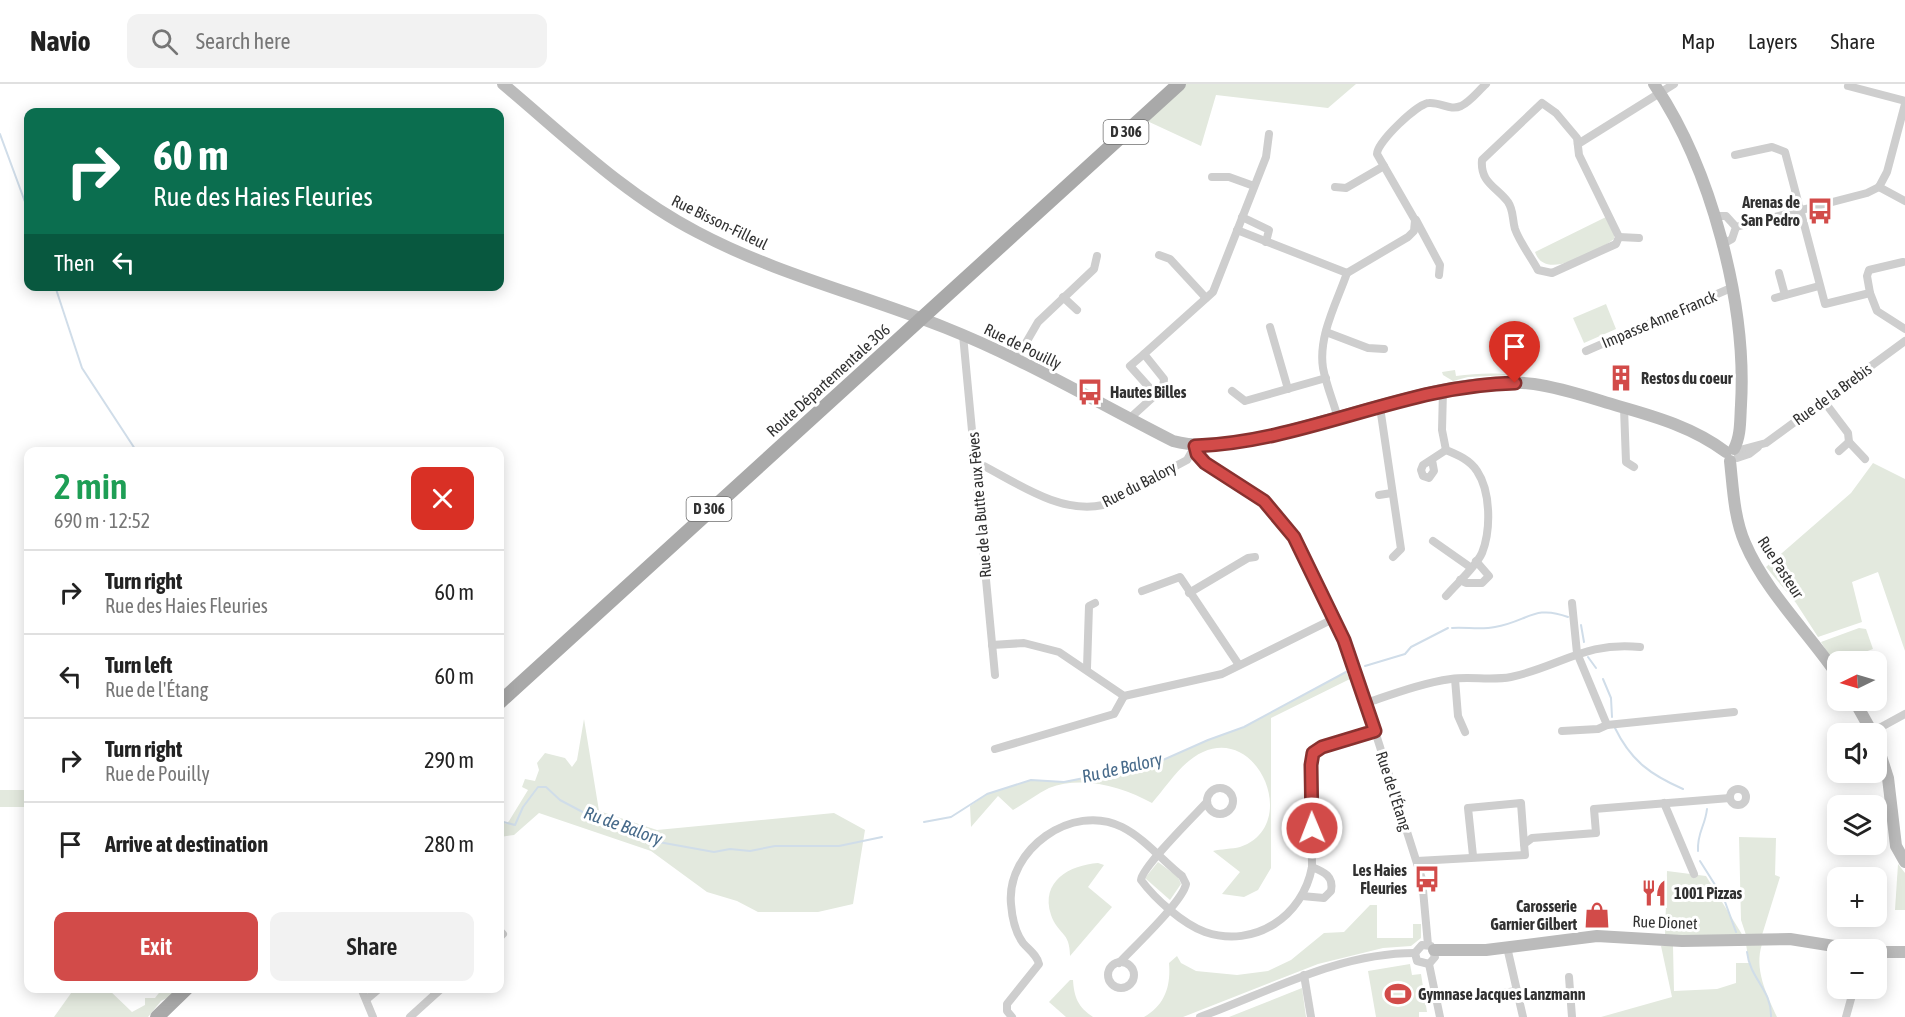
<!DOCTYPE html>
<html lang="en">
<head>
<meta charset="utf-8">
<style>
  body { margin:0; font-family:"Asap Condensed",sans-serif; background:#f2f2f2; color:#222; height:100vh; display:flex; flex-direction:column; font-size:22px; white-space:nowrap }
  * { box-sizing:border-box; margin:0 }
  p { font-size:20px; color:#767676 }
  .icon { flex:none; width:33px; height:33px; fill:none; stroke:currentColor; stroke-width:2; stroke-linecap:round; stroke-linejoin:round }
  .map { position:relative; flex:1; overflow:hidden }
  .sheet { position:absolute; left:24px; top:363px; width:480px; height:546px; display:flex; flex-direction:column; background:#fff; border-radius:12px; box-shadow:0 3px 15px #0003 }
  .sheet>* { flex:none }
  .banner { position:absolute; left:24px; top:24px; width:480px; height:183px; border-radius:12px; box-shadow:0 3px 15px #0003; background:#0b6e4f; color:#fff; overflow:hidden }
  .needle { width:39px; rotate:265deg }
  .controls { position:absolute; left:1827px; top:567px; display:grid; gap:12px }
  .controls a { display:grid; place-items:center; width:60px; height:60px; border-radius:12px; background:#fff; box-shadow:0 3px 15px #0003; font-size:30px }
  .pin { position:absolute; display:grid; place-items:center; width:51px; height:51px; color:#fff; margin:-62px -26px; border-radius:50% 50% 50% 0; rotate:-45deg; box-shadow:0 0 6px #0007 }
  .pin .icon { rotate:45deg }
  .me { position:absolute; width:66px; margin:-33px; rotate:359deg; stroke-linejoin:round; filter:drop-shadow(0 0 4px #0008) }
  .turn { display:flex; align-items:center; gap:21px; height:126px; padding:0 30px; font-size:27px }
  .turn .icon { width:78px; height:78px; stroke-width:2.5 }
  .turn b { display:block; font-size:42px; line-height:51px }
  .then { display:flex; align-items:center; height:57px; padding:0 30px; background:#0003; gap:12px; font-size:22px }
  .round { display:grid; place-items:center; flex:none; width:63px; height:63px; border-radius:12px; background:#f2f2f2 }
  .overview { display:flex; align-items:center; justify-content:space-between; height:102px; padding:0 30px }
  h1 { font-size:36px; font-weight:600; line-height:45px; color:#1e9e55 }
  .cta { display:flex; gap:12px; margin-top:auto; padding:12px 30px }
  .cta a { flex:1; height:69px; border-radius:12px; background:#d24b49; color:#fff; font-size:24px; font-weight:600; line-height:69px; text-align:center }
  .cta a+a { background:#f2f2f2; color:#222 }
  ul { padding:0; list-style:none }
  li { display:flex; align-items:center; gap:18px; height:84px; padding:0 30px; border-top:2px solid #e0e0e0 }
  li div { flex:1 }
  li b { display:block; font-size:22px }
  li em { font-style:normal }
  header { display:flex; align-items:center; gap:36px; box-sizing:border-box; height:84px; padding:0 30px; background:#fff; border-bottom:2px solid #e0e0e0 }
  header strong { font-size:28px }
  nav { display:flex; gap:33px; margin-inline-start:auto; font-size:21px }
  .search { width:420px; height:54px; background:#f2f2f2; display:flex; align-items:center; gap:15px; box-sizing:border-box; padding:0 21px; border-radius:12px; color:#767676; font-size:22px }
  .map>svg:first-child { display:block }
</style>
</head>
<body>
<header>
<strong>Navio</strong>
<div class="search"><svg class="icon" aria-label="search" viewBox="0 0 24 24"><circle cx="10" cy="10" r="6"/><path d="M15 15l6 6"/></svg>Search here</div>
<nav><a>Map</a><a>Layers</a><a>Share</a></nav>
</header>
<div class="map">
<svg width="1905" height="933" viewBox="0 0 1905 933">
  <rect width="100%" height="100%" fill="#fff"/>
  <g fill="#e3e9de">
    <path d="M1185,0H1356L1328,24L1216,11L1201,62L1145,36Z"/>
    <path d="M1606,133L1614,150V155L1607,160C1588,169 1545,197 1535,168Z"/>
    <path d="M1606,220L1616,245L1584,259L1573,234Z"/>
    <path d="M1455,286L1456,292C1474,290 1493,288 1510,291L1468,293L1453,297L1443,291L1442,288Z"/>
    <path d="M1873,379L1905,395V567L1878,488L1852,498L1862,538L1818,553L1796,519L1766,483L1851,409Z"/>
    <path d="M1859,544L1866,545L1873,565L1834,579L1821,558Z"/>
    <path d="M1346,588L1350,595L1271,634V784L1258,806L1244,813L1222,810L1240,788L1213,767C1221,765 1232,765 1240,763C1301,742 1259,642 1203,668C1182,677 1167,702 1152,719C1123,703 1082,691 1049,704C1037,710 1025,719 1013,726L998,712L971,743L970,722L987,710L1031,696L1064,698L1154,680L1208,656L1244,643Z"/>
    <path d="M584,635L599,727L657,746L834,729L865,746L853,820L818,828H758L737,817L707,808L651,767L539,729L514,751L500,753V734L506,740L509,737L528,706L522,703L525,695L535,697L539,686L537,679L545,669L565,674L572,683L577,676Z"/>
    <rect x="0" y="706" width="28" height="17"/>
    <path d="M1739,753L1776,754L1775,791L1780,793L1762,851H1746L1741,836Z"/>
    <path d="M1158,778L1178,793L1181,800L1170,816L1145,794Z"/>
    <path d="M1098,779L1104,781L1088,803L1112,823L1070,872C1070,847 1058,851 1051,831C1040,797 1070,781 1098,779Z"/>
    <path d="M1898,780L1905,789V826H1895Z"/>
    <path d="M1667,787L1706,792L1743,852L1665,851Z"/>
    <path d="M1370,821H1377V854H1413V840H1421V854L1411,862L1383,864L1318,880L1183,933H1144C1165,921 1171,902 1169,879L1177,872L1181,879L1196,887L1237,891L1268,887L1291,876L1324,849L1344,848Z"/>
    <path d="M1746,860H1762C1754,885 1766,909 1777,933H1601L1672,913L1661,862H1673L1674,907L1717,905L1736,899V879H1749Z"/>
    <path d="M1410,880L1412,891L1421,890L1427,928H1419V933H1376L1368,887Z"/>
    <path d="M1070,896H1073C1074,913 1078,923 1093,933H1066L1049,918Z"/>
    <path d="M1302,904L1306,933H1229Z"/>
    <path d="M74,905H108L132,928L145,921V914H155L162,905H176L173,911L161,917L148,933H54Z"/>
  </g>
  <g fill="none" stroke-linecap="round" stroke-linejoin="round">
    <g stroke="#d0dde9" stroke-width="2">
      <path d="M0,50L28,126"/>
      <path d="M55,202L82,284L137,368"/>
      <path d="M1581,541L1584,558"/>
      <path d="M1452,544C1466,543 1482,546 1495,543C1527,538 1534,520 1568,533"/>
      <path d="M1588,573L1596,584"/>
      <path d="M1365,582L1405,570L1411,563L1448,544"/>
      <path d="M1603,595L1611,614L1612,633"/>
      <path d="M1615,644C1631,677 1651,691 1683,705"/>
      <path d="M500,737L515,741L523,723L538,703H546L560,716L592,733L619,741L653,757L714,768L730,765L750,767L775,762H839L882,753"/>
      <path d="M924,738L951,733L987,710L1031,696L1064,698L1154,680L1208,656L1244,643L1346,588"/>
      <path d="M1698,767C1697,748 1705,743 1707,725"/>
      <path d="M1700,777L1724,815L1736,848"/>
      <path d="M1747,868C1750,895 1772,906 1771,933"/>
    </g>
    <g stroke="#cecece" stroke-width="8">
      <path d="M1848,2L1905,17"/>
      <path d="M1542,19L1556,29L1577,54L1579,71L1619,153L1616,160L1552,189L1538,186C1531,173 1520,159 1515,145C1512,135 1514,127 1508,118C1497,103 1480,99 1482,76Z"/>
      <path d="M1578,60L1674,0"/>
      <path d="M1735,71L1772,63L1785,68L1825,220L1870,209L1867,192L1869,186L1903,178"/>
      <path d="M1212,93H1229L1254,102"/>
      <path d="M1335,103L1346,104L1384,82"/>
      <path d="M1879,103L1887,88L1905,20"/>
      <path d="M1879,103L1905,117"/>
      <path d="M1713,132H1726L1736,143L1732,155L1721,161"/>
      <path d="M1242,133L1269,146L1266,158"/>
      <path d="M1416,136L1440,181L1439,191"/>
      <path d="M1736,143L1867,109L1879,103"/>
      <path d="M1237,146L1347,189C1337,218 1318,252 1323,284C1326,300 1333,317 1338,334"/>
      <path d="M1619,153L1639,154"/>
      <path d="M1159,171L1170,175L1206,214"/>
      <path d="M1347,189L1408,153L1414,147L1415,136L1377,70C1377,58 1418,19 1429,19C1441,18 1450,27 1461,22C1471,17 1478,7 1486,0"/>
      <path d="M1779,189L1785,211"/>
      <path d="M1870,209L1877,227L1905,245"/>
      <path d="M1063,213L1077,226"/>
      <path d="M1775,214L1819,202"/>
      <path d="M1270,243L1288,305"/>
      <path d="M1326,248L1368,264L1384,265"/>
      <path d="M963,251L995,591"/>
      <path d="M1586,267L1731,204"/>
      <path d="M1144,270L1130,282L1156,311"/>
      <path d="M1016,276L1038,238L1094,185L1097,172"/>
      <path d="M1443,306L1442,346L1446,366C1458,371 1470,376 1477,387C1491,408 1491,446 1482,469C1475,484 1457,499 1446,512"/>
      <path d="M1232,307L1245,317L1326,294"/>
      <path d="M1823,316L1848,349L1849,358L1865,375"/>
      <path d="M1380,323L1401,465L1393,473"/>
      <path d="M1624,324L1626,378L1634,383"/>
      <path d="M1129,335L1163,304L1164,295L1144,270L1213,208L1266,73L1269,50"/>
      <path d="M1195,362L1197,370L1205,379L1249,406L1285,439L1335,534L1353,578L1422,795L1428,861"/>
      <path d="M1736,367L1766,359L1905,257"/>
      <path d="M1839,367L1849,358"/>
      <path d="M1737,374L1749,370L1758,363"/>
      <path d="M1432,376L1434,387L1429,394L1423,392L1421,386L1423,381L1446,366"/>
      <path d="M975,382H984C1020,401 1061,430 1103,421L1187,376L1195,362"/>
      <path d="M1379,411L1392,409"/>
      <path d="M1433,457L1470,483"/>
      <path d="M1460,496L1466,499H1482L1489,492L1476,477"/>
      <path d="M1142,507L1180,493L1239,581"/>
      <path d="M1189,509L1248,474L1255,473"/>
      <path d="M992,561L1024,559L1059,568L1124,612L1222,590L1335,534"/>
      <path d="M1087,584L1089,522L1095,519"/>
      <path d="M1455,595L1458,632L1465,648"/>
      <path d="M1366,619C1393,610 1422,599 1451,595C1470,592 1491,597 1511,593C1559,583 1586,557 1640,563"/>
      <path d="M1607,641L1734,628"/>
      <path d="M1562,647L1598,645L1607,641L1577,569L1572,519"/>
      <path d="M1872,648L1905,630"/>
      <path d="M995,665L1114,630L1124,612"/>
      <circle cx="1220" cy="717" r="13"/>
      <circle cx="1738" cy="713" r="8"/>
      <path d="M1207,718C1195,731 1142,783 1141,796C1155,815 1183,840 1205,848C1255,865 1303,832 1312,783L1311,681L1313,669L1322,663L1375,647"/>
      <path d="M1664,719L1694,790"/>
      <path d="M1473,772L1468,724L1521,719L1524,760"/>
      <path d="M1417,777L1525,771L1524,760L1532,754L1596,749L1594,725L1730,714"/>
      <path d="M1302,812L1324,814L1331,807C1334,792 1324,788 1312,783"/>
      <path d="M500,847L503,850L500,853"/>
      <path d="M1507,863L1523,933"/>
      <path d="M1415,869L1422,861L1431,862L1435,873L1429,880"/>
      <path d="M1415,869L1417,877L1429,880"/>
      <circle cx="1121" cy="891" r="13"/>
      <path d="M1429,880L1440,933"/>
      <path d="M1304,891L1311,933"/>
      <path d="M1569,893L1572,933"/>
      <path d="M361,904L373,933"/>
      <path d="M1486,911L1517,907"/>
      <path d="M367,915L380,904"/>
      <path d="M410,933L442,904"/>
      <path d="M1012,933L1007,927V920L1039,880C1037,871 1029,866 1023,859C1015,848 1012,833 1011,820C1006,766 1072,718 1122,743C1144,754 1163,777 1182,792L1186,800C1183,817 1134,863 1119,879"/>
      <path d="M1200,933C1271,907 1338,869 1415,869"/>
      <path d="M1846,933L1854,904"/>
    </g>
    <g stroke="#bbb" stroke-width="12">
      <path d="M503,0C565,52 625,111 697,148C776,190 864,211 946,244C1024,275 1098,319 1173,357C1217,369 1277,350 1320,338C1385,321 1467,291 1534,300C1563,304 1591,314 1618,322C1657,333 1694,344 1726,368"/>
      <path d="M1654,0C1711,84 1747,220 1741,321C1740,336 1741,352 1734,365"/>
      <path d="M1730,377C1733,404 1734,434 1745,459C1766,508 1808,548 1838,592"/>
      <path d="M1854,616L1873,650"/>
      <path d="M1876,657L1888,694L1896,762L1905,778"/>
      <path d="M1434,866H1486L1597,852L1682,857L1790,855L1859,866"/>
      <path d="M1876,868H1905"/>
    </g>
    <g stroke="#a9a9a9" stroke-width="14">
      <path d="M500,618L1179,0"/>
      <path d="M157,933L187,904"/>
    </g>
  </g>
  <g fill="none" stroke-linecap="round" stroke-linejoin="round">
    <g stroke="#88312f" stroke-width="15">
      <path id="route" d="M1312,744L1311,681L1313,669L1322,663L1375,647L1344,556L1294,453L1264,417L1205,379L1197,370L1195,362C1305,358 1405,301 1515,299"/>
    </g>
    <use href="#route" stroke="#d24b49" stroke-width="10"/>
  </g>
  <defs>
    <g id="bus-bare" transform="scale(2.07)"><path d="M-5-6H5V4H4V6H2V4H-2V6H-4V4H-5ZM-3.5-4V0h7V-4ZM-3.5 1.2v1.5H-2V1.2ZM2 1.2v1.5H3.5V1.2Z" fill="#d24b49" stroke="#fff" stroke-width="2.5" paint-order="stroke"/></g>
    <g id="building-bare" transform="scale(2.07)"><path d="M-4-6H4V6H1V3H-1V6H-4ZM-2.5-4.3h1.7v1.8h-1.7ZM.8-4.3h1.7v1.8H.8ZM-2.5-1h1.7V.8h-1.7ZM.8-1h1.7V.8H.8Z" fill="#d24b49" stroke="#fff" stroke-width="2.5" paint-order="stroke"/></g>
    <g id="restaurant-bare" transform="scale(2.07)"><path d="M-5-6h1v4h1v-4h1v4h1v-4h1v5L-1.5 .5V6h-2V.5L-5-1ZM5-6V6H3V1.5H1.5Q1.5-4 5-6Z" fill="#d24b49" stroke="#fff" stroke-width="2.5" paint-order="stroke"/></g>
    <g id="shop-bare" transform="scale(2.07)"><path d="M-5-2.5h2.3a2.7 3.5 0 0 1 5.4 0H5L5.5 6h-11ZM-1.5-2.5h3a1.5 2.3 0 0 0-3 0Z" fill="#d24b49" stroke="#fff" stroke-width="2.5" paint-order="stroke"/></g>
    <g id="stadium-bare" transform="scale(2.07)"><path d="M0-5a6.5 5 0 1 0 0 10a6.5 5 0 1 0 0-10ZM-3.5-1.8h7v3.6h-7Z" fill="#d24b49" stroke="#fff" stroke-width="2.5" paint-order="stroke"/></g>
  </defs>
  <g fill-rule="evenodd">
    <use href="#bus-bare" x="1820" y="127"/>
    <use href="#building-bare" x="1621" y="294"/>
    <use href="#bus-bare" x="1090" y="308"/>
    <use href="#bus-bare" x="1427" y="795"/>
    <use href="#restaurant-bare" x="1654" y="809"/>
    <use href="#shop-bare" x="1597" y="831"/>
    <use href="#stadium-bare" x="1398" y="910"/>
  </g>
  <g text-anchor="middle" stroke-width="6" stroke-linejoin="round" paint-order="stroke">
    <g fill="#fff" stroke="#6f6f6f" stroke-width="1.5">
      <rect x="1103.5" y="36" width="45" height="24" rx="4.5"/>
      <rect x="686.5" y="413" width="45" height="24" rx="4.5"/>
    </g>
    <g font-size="15" font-weight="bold" fill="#313131">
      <text x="1126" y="53">D 306</text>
      <text x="709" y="430">D 306</text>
    </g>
    <g font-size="16" font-weight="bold" fill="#313131" stroke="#fff" text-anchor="start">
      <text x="1800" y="124" text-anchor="end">Arenas de<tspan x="1800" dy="18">San Pedro</tspan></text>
      <text x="1641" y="300">Restos du coeur</text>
      <text x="1110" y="314">Hautes Billes</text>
      <text x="1407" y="792" text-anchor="end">Les Haies<tspan x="1407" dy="18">Fleuries</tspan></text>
      <text x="1674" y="815">1001 Pizzas</text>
      <text x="1577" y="828" text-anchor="end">Carosserie<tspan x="1577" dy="18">Garnier Gilbert</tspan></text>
      <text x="1418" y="916">Gymnase Jacques Lanzmann</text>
    </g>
    <g font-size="16" fill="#313131" stroke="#fff">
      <text transform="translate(720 138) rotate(26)" y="6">Rue Bisson-Filleul</text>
      <text transform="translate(1659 235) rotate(-23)" y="6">Impasse Anne Franck</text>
      <text transform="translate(1023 262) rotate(26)" y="6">Rue de Pouilly</text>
      <text transform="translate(828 296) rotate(-42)" y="6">Route Départementale 306</text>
      <text transform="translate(1832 310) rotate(-36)" y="6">Rue de la Brebis</text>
      <text transform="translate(1139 400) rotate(-27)" y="6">Rue du Balory</text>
      <text transform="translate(979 421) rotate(-95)" y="6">Rue de la Butte aux Fèves</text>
      <text transform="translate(1781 483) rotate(57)" y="6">Rue Pasteur</text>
      <text transform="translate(1394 707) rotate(72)" y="6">Rue de l'Étang</text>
      <text transform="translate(1665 838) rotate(2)" y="6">Rue Dionet</text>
    </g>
    <g font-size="18" font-style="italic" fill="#476a8a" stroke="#fff">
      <text transform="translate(1122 684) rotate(-13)" y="6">Ru de Balory</text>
      <text transform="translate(623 742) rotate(20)" y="6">Ru de Balory</text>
    </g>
  </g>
</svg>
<div class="controls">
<a><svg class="needle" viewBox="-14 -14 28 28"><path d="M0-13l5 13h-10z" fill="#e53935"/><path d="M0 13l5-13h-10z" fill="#767676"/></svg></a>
<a><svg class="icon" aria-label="sound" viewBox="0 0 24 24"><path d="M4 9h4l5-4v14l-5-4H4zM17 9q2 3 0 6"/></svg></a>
<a><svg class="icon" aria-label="layers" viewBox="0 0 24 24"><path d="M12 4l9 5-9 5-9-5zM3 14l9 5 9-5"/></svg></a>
<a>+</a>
<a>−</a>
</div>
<div class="pin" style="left:1515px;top:299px;background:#d93025"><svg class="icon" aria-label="arrive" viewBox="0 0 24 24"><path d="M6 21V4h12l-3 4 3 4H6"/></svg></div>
<svg class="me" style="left:1312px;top:744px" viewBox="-20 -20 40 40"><circle r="17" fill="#d24b49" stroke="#fff" stroke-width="3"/><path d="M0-11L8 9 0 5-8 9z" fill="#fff"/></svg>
<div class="banner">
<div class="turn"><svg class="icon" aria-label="right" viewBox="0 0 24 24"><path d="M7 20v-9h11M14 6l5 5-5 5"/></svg><div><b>60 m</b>Rue des Haies Fleuries</div></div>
<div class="then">Then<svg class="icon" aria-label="left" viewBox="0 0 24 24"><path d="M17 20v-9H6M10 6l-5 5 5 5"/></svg></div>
</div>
<section class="sheet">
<div class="overview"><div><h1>2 min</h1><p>690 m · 12:52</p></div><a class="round" style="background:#d93025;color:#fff"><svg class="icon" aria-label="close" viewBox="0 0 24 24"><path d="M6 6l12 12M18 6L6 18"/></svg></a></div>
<ul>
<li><svg class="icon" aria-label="right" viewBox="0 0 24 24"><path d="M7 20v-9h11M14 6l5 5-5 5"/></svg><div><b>Turn right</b><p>Rue des Haies Fleuries</p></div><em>60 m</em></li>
<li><svg class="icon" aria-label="left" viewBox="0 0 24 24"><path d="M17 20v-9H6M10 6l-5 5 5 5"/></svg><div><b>Turn left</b><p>Rue de l'Étang</p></div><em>60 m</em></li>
<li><svg class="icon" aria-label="right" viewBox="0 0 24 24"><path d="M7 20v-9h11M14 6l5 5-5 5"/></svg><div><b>Turn right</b><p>Rue de Pouilly</p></div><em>290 m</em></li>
<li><svg class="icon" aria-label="arrive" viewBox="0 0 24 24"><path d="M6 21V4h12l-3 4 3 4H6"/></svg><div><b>Arrive at destination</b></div><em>280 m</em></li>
</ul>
<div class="cta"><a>Exit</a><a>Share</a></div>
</section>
</div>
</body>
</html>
